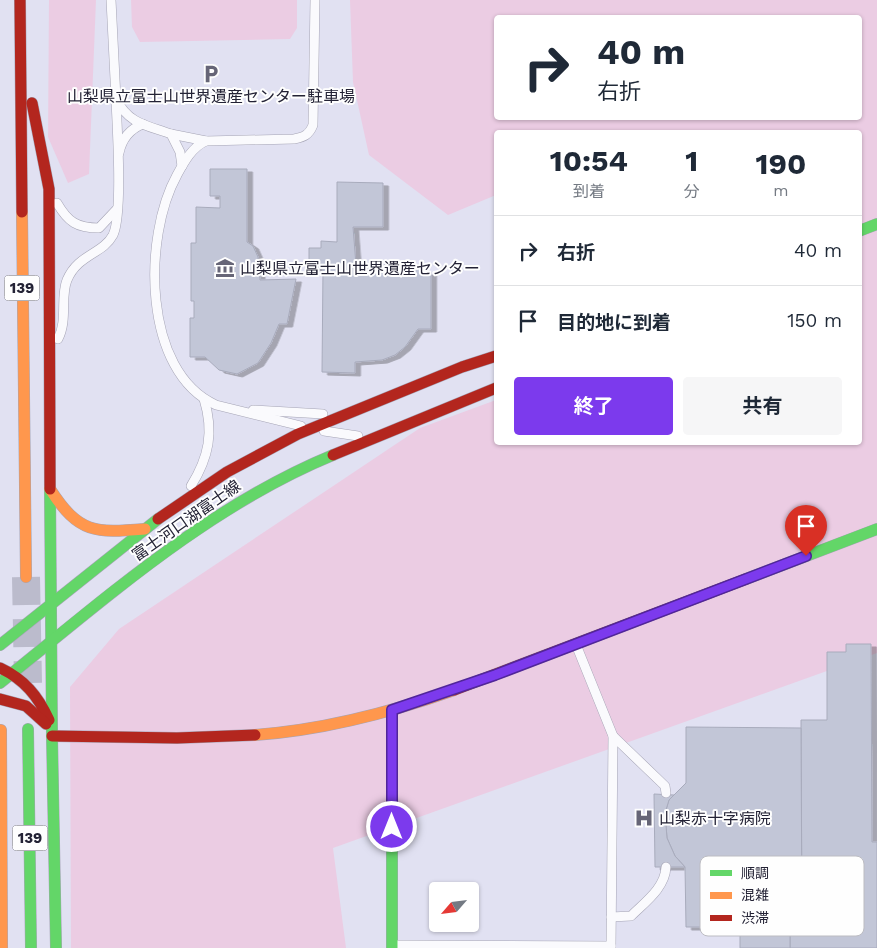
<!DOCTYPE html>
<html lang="ja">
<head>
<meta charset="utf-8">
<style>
  body { margin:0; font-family:"Work Sans","Noto Sans JP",sans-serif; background:#f6f6f7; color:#1f2937; height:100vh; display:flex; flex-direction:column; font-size:19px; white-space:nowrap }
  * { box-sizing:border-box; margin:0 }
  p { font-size:16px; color:#747a83 }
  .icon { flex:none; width:28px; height:28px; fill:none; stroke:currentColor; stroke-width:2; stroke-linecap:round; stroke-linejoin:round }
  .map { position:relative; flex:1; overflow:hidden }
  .side { position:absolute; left:494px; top:130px; width:368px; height:315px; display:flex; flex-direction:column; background:#fff; border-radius:5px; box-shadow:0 1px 4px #0004 }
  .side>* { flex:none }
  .top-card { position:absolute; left:494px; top:15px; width:368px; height:105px; border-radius:5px; box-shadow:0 1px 4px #0004; background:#fff; color:#1f2937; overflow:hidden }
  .needle { width:32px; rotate:242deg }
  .controls { position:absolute; left:429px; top:882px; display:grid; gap:10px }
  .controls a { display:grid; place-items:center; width:50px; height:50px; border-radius:5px; background:#fff; box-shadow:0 1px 4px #0004; font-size:25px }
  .pin { position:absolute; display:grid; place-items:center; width:42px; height:42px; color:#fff; margin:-51px -21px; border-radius:50% 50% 50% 0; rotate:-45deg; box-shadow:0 0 5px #0007 }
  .pin .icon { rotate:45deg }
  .me { position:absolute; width:55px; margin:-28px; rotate:0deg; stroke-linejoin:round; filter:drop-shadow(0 0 4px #0008) }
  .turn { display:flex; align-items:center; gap:18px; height:105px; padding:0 20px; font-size:22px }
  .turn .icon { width:65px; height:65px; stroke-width:2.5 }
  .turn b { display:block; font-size:35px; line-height:42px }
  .eta { display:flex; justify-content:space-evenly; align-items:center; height:85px; text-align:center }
  .eta b { font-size:30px; font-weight:700; line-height:35px }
  .primary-button { display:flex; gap:10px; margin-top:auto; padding:10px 20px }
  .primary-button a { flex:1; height:58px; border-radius:5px; background:#7c3aed; color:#fff; font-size:20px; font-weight:700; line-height:58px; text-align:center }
  .primary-button a+a { background:#f6f6f7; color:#1f2937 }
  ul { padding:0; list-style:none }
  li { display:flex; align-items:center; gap:15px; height:70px; padding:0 20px; border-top:1px solid #e0e1e3 }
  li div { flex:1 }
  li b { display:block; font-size:19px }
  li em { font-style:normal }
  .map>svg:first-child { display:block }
</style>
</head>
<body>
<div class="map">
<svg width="877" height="948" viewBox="0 0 877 948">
  <defs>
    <filter id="shadow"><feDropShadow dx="5.5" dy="3" stdDeviation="0" flood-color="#0004"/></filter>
  </defs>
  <rect width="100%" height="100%" fill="#e1e1f2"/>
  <g fill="#ebcce3" fill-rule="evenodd">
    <path d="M49,0H96L89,174L68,183L48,137Z"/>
    <path d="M131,0H297V28L290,39L140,42L132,27Z"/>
    <path d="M350,0H877V653L333,848L346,948H71L70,687L119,629L420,428L496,400V442H859V132H496V195L448,215L369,155L353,82ZM496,18H859V118H496Z"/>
  </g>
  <g fill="#c2c6d7" stroke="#a8abbc" filter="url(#shadow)">
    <path d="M210,169H247V242L253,246L258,257L260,280L296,279L287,324H279L271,343L258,363L237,374L219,370L205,357H190V318H194V301H191V243H196V207L220,208V196H210Z"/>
    <path d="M337,182L383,183V227H353L356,265H421V272H431V329H418L405,347L395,355L382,360L355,362V373L322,372L323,268H309V248H321V241L337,242Z"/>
    <path d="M846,644H871L872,842H877V948H790V927H802L801,720H827V652H846Z"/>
    <path d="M686,727L801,728L802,927H686L685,867L675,856L667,838L665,813L669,800L686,783Z"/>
    <path d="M654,794L674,795L669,800L665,813L667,838L675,856L685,867H655Z"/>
    <rect x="740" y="927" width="50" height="21"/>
  </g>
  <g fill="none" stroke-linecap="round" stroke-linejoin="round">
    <path stroke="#bbc" stroke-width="28" stroke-dasharray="28 14" stroke-linecap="butt" d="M26,577L28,683"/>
    <g stroke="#a5a4b5" stroke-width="10">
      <g id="lane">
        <path d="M111,0L116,99C129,124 146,125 171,134L180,152L182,166"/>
        <path d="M171,134L206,141"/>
        <path d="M119,153C122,138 130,129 143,124"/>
        <path d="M57,203C68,222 77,228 99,228L117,209"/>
        <path d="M58,339C68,320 60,297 67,280C78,254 103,254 113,235C123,214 117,127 116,99"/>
        <path d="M253,410L323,414"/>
        <path d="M301,426L216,405C142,372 143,236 177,175C184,162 192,147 206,141L294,139C304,137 309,135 313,125L315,0"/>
        <path d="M324,431L358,436"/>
        <path d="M191,486C209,457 214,432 204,399"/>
        <path d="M577,647L613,736L611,948"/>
        <path d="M613,736L665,786L666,793"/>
        <path d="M611,917L631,916C645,902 665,888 666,867"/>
        <path d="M394,945L611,946"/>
      </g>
    </g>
    <g stroke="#a5a4b5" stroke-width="12">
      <g id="fast">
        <path d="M859,231L877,224"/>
        <path d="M50,489L52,736"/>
        <path d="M746,579L877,529"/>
        <path d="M0,645L158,519"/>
        <path d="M0,683C105,599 207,507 333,455"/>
        <path d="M392,710V948"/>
        <path d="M28,729L31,948"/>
        <path d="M52,736L56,948"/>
      </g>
    </g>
    <g stroke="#a5a4b5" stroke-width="12">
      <g id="slow">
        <path d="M22,212L26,577"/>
        <path d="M50,489C79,534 95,533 145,529"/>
        <path d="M1,730L2,948"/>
        <path d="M255,735C323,730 389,713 454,690"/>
      </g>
    </g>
    <g stroke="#a5a4b5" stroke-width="12">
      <g id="jam">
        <path d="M20,0L22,212"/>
        <path d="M32,103L49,189L50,489"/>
        <path d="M333,455L496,388"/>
        <path d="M158,519L227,472L298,434L462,367L496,356"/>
        <path d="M0,668C24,679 38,696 49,720"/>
        <path d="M454,690L746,579"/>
        <path d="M0,699L26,706L46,724"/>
        <path d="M52,736L177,738L255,735"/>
      </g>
    </g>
    <use href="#lane" stroke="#fafafd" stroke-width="9"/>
    <use href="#fast" stroke="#63d668" stroke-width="11"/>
    <use href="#slow" stroke="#ff974d" stroke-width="11"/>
    <use href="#jam" stroke="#b3261e" stroke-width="11"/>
  </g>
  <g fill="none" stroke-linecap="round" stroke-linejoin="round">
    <g stroke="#51269a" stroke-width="12">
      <path id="route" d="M392,827V710L495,675L806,556"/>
    </g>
    <use href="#route" stroke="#7c3aed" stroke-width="9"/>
  </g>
  <defs>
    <g id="parking-bare" transform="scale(1.5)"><path d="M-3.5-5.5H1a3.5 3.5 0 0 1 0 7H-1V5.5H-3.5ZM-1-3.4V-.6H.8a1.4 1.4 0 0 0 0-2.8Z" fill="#666577" stroke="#fefefe" stroke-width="2.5" paint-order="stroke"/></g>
    <g id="museum-bare" transform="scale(1.5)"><path d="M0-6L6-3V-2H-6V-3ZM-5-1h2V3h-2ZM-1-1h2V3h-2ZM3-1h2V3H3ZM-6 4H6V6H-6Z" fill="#666577" stroke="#fefefe" stroke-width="2.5" paint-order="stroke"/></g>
    <g id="hospital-bare" transform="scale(1.5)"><path d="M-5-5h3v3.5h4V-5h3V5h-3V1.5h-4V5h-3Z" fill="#666577" stroke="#fefefe" stroke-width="2.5" paint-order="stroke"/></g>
  </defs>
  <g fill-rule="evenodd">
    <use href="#parking-bare" x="211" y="74"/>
    <use href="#museum-bare" x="225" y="268"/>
    <use href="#hospital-bare" x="644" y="818"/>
  </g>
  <g text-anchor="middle" stroke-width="4" stroke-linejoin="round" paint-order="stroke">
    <g fill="#fefefe" stroke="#656471" stroke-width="1">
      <rect x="4.5" y="275.5" width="35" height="25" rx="4"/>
      <rect x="12.5" y="825.5" width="35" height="25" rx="4"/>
    </g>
    <g font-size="15" font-weight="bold" fill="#232235">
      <text x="22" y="293">139</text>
      <text x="30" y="843">139</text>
    </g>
    <g font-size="16" fill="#232235" stroke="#fefefe" text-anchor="start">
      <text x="211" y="102" text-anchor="middle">山梨県立富士山世界遺産センター駐車場</text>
      <text x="240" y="274">山梨県立富士山世界遺産センター</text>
      <text x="659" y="824">山梨赤十字病院</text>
    </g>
    <g font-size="16" fill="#232235" stroke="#fefefe">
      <text transform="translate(186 520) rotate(-35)" y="6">富士河口湖富士線</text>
    </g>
  </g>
  <rect x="700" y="856" width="164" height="80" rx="8" fill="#fefefe" stroke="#bcbcc2" stroke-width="1"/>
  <rect x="710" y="870" width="22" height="6" fill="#63d668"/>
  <rect x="710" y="892" width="22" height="7" fill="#ff974d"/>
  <rect x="710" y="915" width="22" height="6" fill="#b3261e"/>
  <g font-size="14" fill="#232235">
    <text x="741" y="878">順調</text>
    <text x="741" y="900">混雑</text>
    <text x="741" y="923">渋滞</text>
  </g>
</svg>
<div class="controls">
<a><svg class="needle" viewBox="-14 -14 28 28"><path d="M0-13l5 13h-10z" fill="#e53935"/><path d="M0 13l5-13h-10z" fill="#747a83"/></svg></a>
</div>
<div class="pin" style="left:806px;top:556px;background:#d93025"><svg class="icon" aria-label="arrive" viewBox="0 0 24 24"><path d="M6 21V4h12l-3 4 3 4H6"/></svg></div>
<svg class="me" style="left:392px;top:827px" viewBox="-20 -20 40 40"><circle r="17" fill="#7c3aed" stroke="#fff" stroke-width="3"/><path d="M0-11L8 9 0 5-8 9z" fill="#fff"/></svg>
<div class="top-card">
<div class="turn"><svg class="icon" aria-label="right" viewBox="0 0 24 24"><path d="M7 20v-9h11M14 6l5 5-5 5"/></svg><div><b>40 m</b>右折</div></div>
</div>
<section class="side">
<div class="eta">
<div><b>10:54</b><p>到着</p></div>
<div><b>1</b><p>分</p></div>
<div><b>190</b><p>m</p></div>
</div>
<ul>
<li><svg class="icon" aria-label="right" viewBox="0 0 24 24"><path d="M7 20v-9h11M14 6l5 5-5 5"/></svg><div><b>右折</b></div><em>40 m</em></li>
<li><svg class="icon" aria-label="arrive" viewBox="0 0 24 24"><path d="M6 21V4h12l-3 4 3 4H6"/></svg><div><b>目的地に到着</b></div><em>150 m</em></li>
</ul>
<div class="primary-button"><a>終了</a><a>共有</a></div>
</section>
</div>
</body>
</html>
